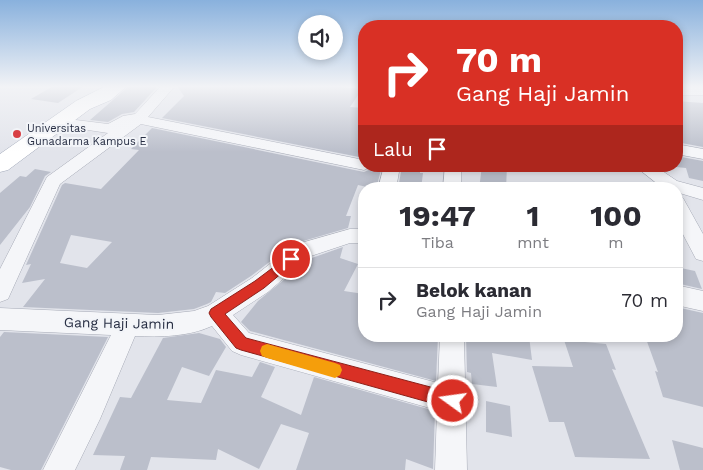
<!DOCTYPE html>
<html lang="id">
<head>
<meta charset="utf-8">
<style>
  body { margin:0; font-family:"Work Sans",sans-serif; background:#f2f2f3; color:#2b2b33; height:100vh; display:flex; flex-direction:column; font-size:19px; white-space:nowrap }
  * { box-sizing:border-box; margin:0 }
  p { font-size:16px; color:#7c7c81 }
  .icon { flex:none; width:28px; height:28px; fill:none; stroke:currentColor; stroke-width:2; stroke-linecap:round; stroke-linejoin:round }
  .map { position:relative; flex:1; overflow:hidden }
  .sheet { position:absolute; left:358px; top:182px; width:325px; height:160px; display:flex; flex-direction:column; background:#fff; border-radius:20px; box-shadow:0 2px 8px #0003 }
  .sheet>* { flex:none }
  .guide { position:absolute; left:358px; top:20px; width:325px; height:152px; border-radius:20px; box-shadow:0 2px 8px #0003; background:#d93025; color:#fff; overflow:hidden }
  .controls { position:absolute; left:298px; top:15px; display:grid; gap:10px }
  .controls a { display:grid; place-items:center; width:45px; height:45px; border-radius:50%; background:#fff; box-shadow:0 2px 8px #0003; font-size:25px }
  .pin { position:absolute; display:grid; place-items:center; width:42px; height:42px; color:#fff; margin:-21px; border:2px solid #fff; border-radius:50%; box-shadow:0 1px 5px #0007 }
  .me { position:absolute; width:55px; margin:-28px; rotate:284deg; stroke-linejoin:round; filter:drop-shadow(0 0 4px #0008) }
  .turn { display:flex; align-items:center; gap:18px; height:105px; padding:0 15px; font-size:22px }
  .turn .icon { width:65px; height:65px; stroke-width:2.5 }
  .turn b { display:block; font-size:35px; line-height:42px }
  .then { display:flex; align-items:center; height:48px; padding:0 15px; background:#0003; gap:10px; font-size:19px }
  .eta { display:flex; justify-content:space-evenly; align-items:center; height:85px; text-align:center }
  .eta b { font-size:30px; font-weight:700; line-height:35px }
  ul { padding:0; list-style:none }
  li { display:flex; align-items:center; gap:15px; height:65px; padding:0 15px; border-top:1px solid #e1e1e2 }
  li div { flex:1 }
  li b { display:block; font-size:19px }
  li em { font-style:normal }
  .map>svg:first-child { display:block }
</style>
</head>
<body>
<div class="map">
<svg width="703" height="470" viewBox="0 0 703 470">
  <rect width="100%" height="100%" fill="#e2e4eb"/>
  <g fill="#bbbfcb" fill-rule="evenodd">
    <path d="M53,86H84L58,103L31,99Z"/>
    <path d="M129,86H158L134,112L122,114L108,122L90,120Z"/>
    <path d="M177,86H331L362,89L350,107L364,108V158L162,118L184,96Z"/>
    <path d="M676,101L703,103V147L676,142Z"/>
    <path d="M152,128L364,172L371,169L381,170L376,189L358,185L346,216H351L348,228L293,244L251,276L225,293L216,292L211,302L207,304L194,309L158,313L23,307L45,279L22,283L31,264L26,265L62,185L65,183L101,189L139,150L131,149ZM71,235L112,242L87,268L60,263Z"/>
    <path d="M676,156L703,161V181L689,178L686,168L676,167Z"/>
    <path d="M402,166H420V173H423L421,189H398Z"/>
    <path d="M482,166H507L506,189H479Z"/>
    <path d="M35,169L51,172L45,176L30,207L0,245V193L20,176L26,177Z"/>
    <path d="M343,247L340,258L358,264L344,291L364,294V336H438L436,381L250,331L241,322L258,301L309,259Z"/>
    <path d="M676,267L695,271L702,289L676,283Z"/>
    <path d="M676,307L703,313V407L663,397L655,371L658,372L645,336H676Z"/>
    <path d="M4,332L108,337L41,470H11L0,467V337Z"/>
    <path d="M199,333L220,339L226,347L209,376L182,367L167,400L201,403L216,370L252,377L260,362L275,367L261,397L301,415L314,377L435,411L433,469L406,459L405,470H296L309,433L281,424L259,469L218,449L216,460L151,457L147,470H120L125,456L93,455L120,397L131,398L163,338Z"/>
    <path d="M466,336H489L509,340V336H529L532,360L492,353L497,387L472,384L471,373L467,372Z"/>
    <path d="M564,340L606,344L616,370L612,369L650,459L575,457L564,422H549L532,366L573,367Z"/>
    <path d="M486,401L510,406L512,437L486,432Z"/>
    <path d="M672,440L703,448V470H680Z"/>
  </g>
  <g fill="none" stroke-linecap="round" stroke-linejoin="round">
    <g stroke="#a6aab6" stroke-width="1">
      <g id="street">
        <path d="M161,86H175L148,117L364,160V166H372L364,170L141,124L60,184L8,299L0,302V269L47,177L108,133L55,125L53,122L55,119L60,118L108,124L123,116L135,114Z"/>
        <rect x="676" y="87" width="27" height="8"/>
        <path d="M676,144L703,149V159L676,154Z"/>
        <path d="M384,166H400L396,189H378Z"/>
        <path d="M445,166H461V189H443Z"/>
        <path d="M635,166H655L677,181L703,188V200L676,192V189H664Z"/>
        <path d="M676,196L683,198L703,234V261L696,259L676,221Z"/>
        <path d="M350,229H364V243H350L308,257L268,292L233,315L249,333L438,383L440,336H464L467,470H435L437,410L241,355L232,351L212,326C188,337 161,337 135,336L100,419L75,470H43L111,335L0,330V308L158,315L194,311L208,306L252,278L294,245Z"/>
        <path d="M676,285L703,291V311L676,305Z"/>
      </g>
    </g>
    <g stroke="#a0a7b8" stroke-width="1">
      <path id="primary" d="M106,86H127L111,100L90,109L8,170L0,172V154L76,101Z"/>
    </g>
    <use href="#street" fill="#f5f6f9" fill-rule="evenodd"/>
    <use href="#primary" fill="#fff" fill-rule="evenodd"/>
  </g>
  <linearGradient id="sky" x2="0" y2="1"><stop stop-color="#89b1dd"/><stop offset="0.57" stop-color="#f2f3f6"/><stop offset="1" stop-color="#f2f3f6" stop-opacity="0"/></linearGradient>
  <rect width="703" height="152" fill="url(#sky)"/>
  <path fill="#d93025" stroke="#8d1f18" d="M291,254L295,256L297,259L295,262L264,288L225,314L246,338L453,393L459,396L461,401L459,407L453,409L241,350L236,348L211,317L209,313L211,309L255,281Z"/>
  <path fill="#f59e0b" d="M267,344L335,363L340,365L342,370L340,375L335,378L267,358L262,356L260,351L262,346Z"/>
  <circle fill="#d83f44" stroke="#f2f4f8" stroke-width="2" cx="17" cy="134" r="5"/>
  <g text-anchor="middle" stroke-width="4" stroke-linejoin="round" paint-order="stroke">
    <g font-size="11" fill="#282f44" stroke="#f2f4f8" text-anchor="start">
      <text x="27" y="132">Universitas<tspan x="27" dy="13">Gunadarma Kampus E</tspan></text>
    </g>
    <g font-size="14" fill="#282f44" stroke="#f2f4f8">
      <text transform="translate(119 323) rotate(1)" y="5">Gang Haji Jamin</text>
    </g>
  </g>
</svg>
<div class="controls">
<a><svg class="icon" aria-label="sound" viewBox="0 0 24 24"><path d="M4 9h4l5-4v14l-5-4H4zM17 9q2 3 0 6"/></svg></a>
</div>
<div class="pin" style="left:291px;top:259px;background:#d93025"><svg class="icon" aria-label="arrive" viewBox="0 0 24 24"><path d="M6 21V4h12l-3 4 3 4H6"/></svg></div>
<svg class="me" style="left:453px;top:401px" viewBox="-20 -20 40 40"><circle r="17" fill="#d93025" stroke="#fff" stroke-width="3"/><path d="M0-11L8 9 0 5-8 9z" fill="#fff"/></svg>
<div class="guide">
<div class="turn"><svg class="icon" aria-label="right" viewBox="0 0 24 24"><path d="M7 20v-9h11M14 6l5 5-5 5"/></svg><div><b>70 m</b>Gang Haji Jamin</div></div>
<div class="then">Lalu<svg class="icon" aria-label="arrive" viewBox="0 0 24 24"><path d="M6 21V4h12l-3 4 3 4H6"/></svg></div>
</div>
<section class="sheet">
<div class="eta">
<div><b>19:47</b><p>Tiba</p></div>
<div><b>1</b><p>mnt</p></div>
<div><b>100</b><p>m</p></div>
</div>
<ul>
<li><svg class="icon" aria-label="right" viewBox="0 0 24 24"><path d="M7 20v-9h11M14 6l5 5-5 5"/></svg><div><b>Belok kanan</b><p>Gang Haji Jamin</p></div><em>70 m</em></li>
</ul>
</section>
</div>
</body>
</html>
